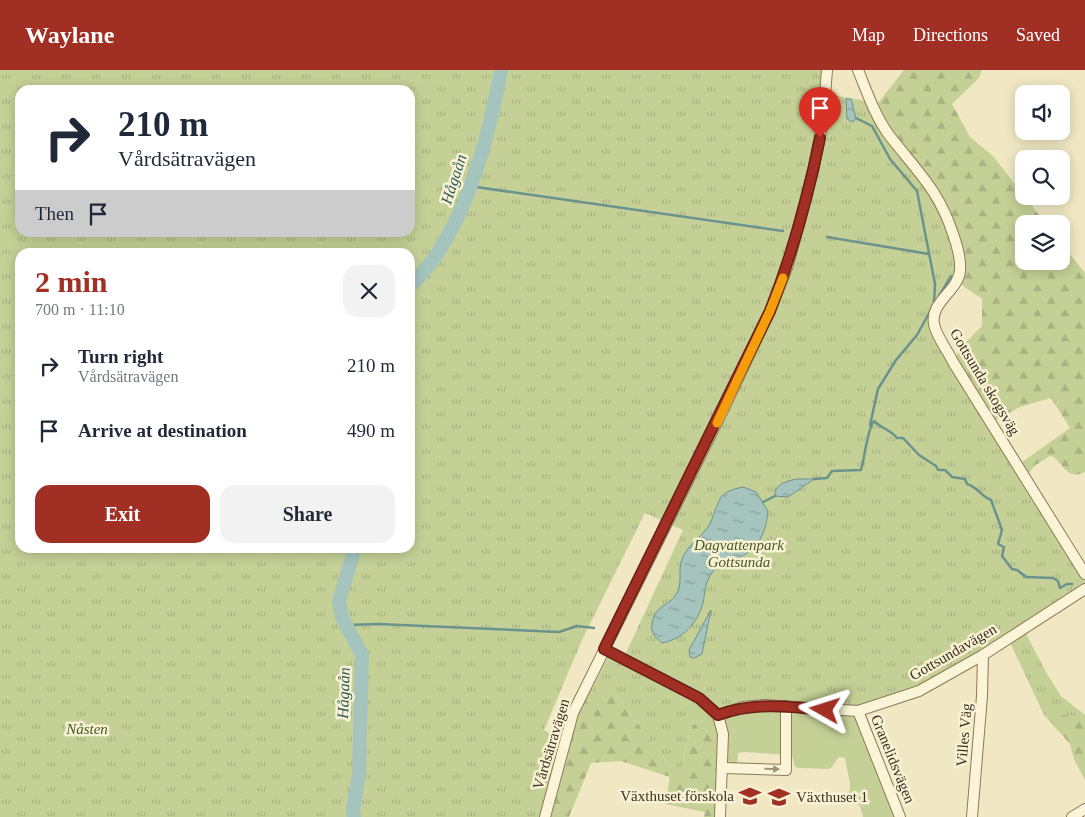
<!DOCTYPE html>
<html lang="en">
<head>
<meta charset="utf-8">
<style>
  body { margin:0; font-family:"Times New Roman",serif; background:#f2f2f3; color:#1f2937; height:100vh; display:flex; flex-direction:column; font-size:19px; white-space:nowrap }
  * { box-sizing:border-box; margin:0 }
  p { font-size:16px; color:#747a83 }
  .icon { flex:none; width:28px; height:28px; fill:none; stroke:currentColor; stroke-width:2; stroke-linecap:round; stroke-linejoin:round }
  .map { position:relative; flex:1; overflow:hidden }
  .side { position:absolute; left:15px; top:178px; width:400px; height:305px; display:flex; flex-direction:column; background:#fff; border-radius:15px; box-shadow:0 2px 12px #0003 }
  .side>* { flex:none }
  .guide { position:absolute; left:15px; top:15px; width:400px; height:152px; border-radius:15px; box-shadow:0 2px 12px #0003; background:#fff; color:#1f2937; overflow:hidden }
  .fabs { position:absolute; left:1015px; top:15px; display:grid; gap:10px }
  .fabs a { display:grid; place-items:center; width:55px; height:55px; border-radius:10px; background:#fff; box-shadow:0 2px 12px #0003; font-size:25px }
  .pin { position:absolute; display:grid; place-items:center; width:42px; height:42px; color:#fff; margin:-51px -21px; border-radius:50% 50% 50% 0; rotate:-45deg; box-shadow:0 0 5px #0007 }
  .pin .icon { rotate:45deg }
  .me { position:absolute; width:55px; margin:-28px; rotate:276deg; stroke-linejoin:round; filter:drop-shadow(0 0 4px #0008) }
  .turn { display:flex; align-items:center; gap:18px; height:105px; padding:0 20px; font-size:22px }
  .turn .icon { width:65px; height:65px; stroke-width:2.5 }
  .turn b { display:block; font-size:35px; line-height:42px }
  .then { display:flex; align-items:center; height:48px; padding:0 20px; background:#0003; gap:10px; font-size:19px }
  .round { display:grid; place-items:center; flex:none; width:52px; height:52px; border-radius:15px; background:#f2f2f3 }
  .overview { display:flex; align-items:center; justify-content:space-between; height:85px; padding:0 20px }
  h1 { font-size:30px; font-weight:800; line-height:38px; color:#a12f23 }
  .cta { display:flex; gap:10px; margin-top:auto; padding:10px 20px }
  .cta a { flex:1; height:58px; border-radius:15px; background:#a12f23; color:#fff; font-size:20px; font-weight:800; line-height:58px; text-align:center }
  .cta a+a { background:#f2f2f3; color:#1f2937 }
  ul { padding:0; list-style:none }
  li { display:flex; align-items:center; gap:15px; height:65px; padding:0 20px }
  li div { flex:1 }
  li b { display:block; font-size:19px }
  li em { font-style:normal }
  header { display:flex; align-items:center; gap:30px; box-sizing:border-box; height:70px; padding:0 25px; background:#a12f23; color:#fff }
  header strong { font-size:24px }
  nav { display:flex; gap:28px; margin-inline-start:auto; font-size:18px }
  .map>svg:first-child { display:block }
</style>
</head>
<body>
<header>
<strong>Waylane</strong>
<nav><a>Map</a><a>Directions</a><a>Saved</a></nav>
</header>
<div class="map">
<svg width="1085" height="747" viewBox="0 0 1085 747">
  <defs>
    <pattern id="forest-firs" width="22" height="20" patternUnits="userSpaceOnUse" patternTransform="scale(1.25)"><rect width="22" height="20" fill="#c4d096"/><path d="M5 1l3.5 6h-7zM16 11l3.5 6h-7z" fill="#a9b381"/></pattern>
    <pattern id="park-tufts" width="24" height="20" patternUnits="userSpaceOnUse" patternTransform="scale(1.25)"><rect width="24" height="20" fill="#c4d096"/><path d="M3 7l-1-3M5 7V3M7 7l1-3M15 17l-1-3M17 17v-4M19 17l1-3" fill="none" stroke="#a9b381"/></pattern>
    <pattern id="water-ripples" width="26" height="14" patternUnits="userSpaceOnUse" patternTransform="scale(1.25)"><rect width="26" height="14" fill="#a5c4be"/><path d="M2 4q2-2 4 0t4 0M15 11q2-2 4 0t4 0" fill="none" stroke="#88a09a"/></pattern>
  </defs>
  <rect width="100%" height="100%" fill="#f1e8c3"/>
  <path fill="#c4d096" d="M743,637L858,641L900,747H863L860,736L849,728L850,714L845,688L839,687L830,699L799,698L795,697L792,685L744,682L738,683L737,695L730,694L727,691L724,653L726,642Z"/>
  <g fill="url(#forest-firs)">
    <path d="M904,0H982L979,8L952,34L970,67L993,86L1046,154H1024V191H1061V173L1085,203V402C1069,410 1065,398 1054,387L1050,386L1034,396L1026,407L1018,395L1070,358L1051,328L1020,337L991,353L953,292L962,276L982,256V229L963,216L938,187L867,47Z"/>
    <path d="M590,619L614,623L674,701H683L685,681L693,655L703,650L714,641L718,645L720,747H704L705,742L665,734L670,707L621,691L591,693L569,747H551L578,645Z"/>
    <path d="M1044,645H1085V710L1074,689L1070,674Z"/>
  </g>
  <path fill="url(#park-tufts)" fill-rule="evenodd" d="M0,0H821L820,23L873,32L897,87L934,123L961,198L934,240L937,261L1085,506V518L1023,558L1047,604L1061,626L1085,645H1044L1008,568L939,608L855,638L780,631H748L714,641L703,650L693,655L685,681L683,701H674L614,623L591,621L610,583L683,615L626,583L683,460L645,443L582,570L544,660L562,672L541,747H0ZM20,20H410V162H20ZM20,182H410V478H20Z"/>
  <g fill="url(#water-ripples)" stroke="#6b938d">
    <path d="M846,29H851L856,48L853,52L847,49Z"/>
    <path d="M797,409H814L788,427L775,426C774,414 787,411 797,409Z"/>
    <path d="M743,417L756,422L768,441C766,461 760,478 740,487C729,492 719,492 711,504C705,513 705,523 703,533C697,554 683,569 662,573C656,568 650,563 652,554C655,535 667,537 675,526C684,515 677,501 682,489C687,476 700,468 708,457C713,449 718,430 722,426C728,420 735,419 743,417Z"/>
    <path d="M711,540L702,584L694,588L690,587L689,580Z"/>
  </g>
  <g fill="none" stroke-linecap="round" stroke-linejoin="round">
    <g stroke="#6b938d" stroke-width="2.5">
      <path d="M856,48L872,56L890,89L917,121L935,214L934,234L917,265L896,290L878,319L870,355"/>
      <path d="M469,116L783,161"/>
      <path d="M827,167L929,184"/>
      <path d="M938,228L951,206"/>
      <path d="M814,409L827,408L832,401L861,400C865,387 867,360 874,351C882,359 891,360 897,368H903L919,385L936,396L938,400H945L952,407L965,409L967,414C978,417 980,426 991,430L1002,460L998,474L1004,477L1002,486L1012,499L1017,500L1026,507L1053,508L1058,511L1060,518L1067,514H1072"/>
      <path d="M763,432L775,426"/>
      <path d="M347,555L378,554L559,562L577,556L594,558"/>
    </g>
    <g stroke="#a5c4be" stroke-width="14">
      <path d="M410,216C464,165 488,71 501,0"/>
      <path d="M354,747L353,740L359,703L362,585L342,547L339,531L355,478"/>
    </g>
    <g stroke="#8d7958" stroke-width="12">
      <g id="minor">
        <path d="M858,0C867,22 875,46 889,65C916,100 939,120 953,164C957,175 961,189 960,201C958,221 930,232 934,254C936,266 948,281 953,292L1085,504"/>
        <path d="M605,579L699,628L718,645L743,637L764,635L858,641L919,621L983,585L1085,519"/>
        <path d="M858,641L900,747"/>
        <path d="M718,645L723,664L720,747"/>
        <path d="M723,698L786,700V636"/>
        <path d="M545,747L573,643L723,340L770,241L788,195L813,101L823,51L827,0"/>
        <path d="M972,747L982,626L983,585"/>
        <path d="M1072,747L1085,739"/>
      </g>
    </g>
    <use href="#minor" stroke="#fbf4d7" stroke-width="10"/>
  </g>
  <defs><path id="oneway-solid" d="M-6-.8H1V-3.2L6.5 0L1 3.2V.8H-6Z" transform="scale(1.25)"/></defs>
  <use fill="#9c927a" href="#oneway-solid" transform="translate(772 699) rotate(2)"/>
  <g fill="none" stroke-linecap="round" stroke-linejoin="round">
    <g stroke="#691f17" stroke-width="12">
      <path id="route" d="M820,68C808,127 792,185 770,241L604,579L699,628L718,645C754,632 787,636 825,640"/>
    </g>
    <use href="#route" stroke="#a12f23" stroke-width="9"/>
    <path stroke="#f59e0b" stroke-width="9" d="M717,353L770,241L783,208"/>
  </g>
  <defs>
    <g id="school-bare" transform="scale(1.725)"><path d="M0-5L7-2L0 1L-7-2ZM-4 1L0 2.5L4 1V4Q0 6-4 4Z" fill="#a12f23" stroke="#f8f1d3" stroke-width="2.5" paint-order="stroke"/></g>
  </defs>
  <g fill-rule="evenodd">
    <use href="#school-bare" x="750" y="726"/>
    <use href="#school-bare" x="779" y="727"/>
  </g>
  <g text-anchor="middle" stroke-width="5" stroke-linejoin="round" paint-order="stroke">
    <g font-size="15" fill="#3c2f1d" stroke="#f8f1d3">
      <text transform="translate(985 312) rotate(59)" y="5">Gottsunda skogsväg</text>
      <text transform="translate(953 582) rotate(-30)" y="5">Gottsundavägen</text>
      <text transform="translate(964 665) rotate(-85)" y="5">Villes Väg</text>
      <text transform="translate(551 674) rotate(-73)" y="5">Vårdsätravägen</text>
      <text transform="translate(893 689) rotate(68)" y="5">Granelidsvägen</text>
    </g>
    <g font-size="15" font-style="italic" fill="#465a22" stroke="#f8f1d3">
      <text x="739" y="480">Dagvattenpark<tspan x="739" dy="17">Gottsunda</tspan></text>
      <text x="87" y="664">Nåsten</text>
    </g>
    <g font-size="15" fill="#3c2f1d" stroke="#f8f1d3" text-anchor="end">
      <text x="734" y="731">Växthuset förskola</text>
      <text x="796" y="732" text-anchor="start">Växthuset 1</text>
    </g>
    <g font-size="16" font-style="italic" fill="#2b5b5d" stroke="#f8f1d3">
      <text transform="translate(453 109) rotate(-72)" y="6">Hågaån</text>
      <text transform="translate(343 623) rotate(-88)" y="6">Hågaån</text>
    </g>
  </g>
</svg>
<div class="fabs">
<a><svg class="icon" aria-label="sound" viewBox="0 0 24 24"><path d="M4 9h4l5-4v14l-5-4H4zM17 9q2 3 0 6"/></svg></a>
<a><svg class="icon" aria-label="search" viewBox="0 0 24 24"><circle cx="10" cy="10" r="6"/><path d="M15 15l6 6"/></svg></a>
<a><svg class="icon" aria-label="layers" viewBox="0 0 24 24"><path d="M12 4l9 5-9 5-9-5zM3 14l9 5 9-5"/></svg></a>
</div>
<div class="pin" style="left:820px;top:68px;background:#d93025"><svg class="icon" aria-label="arrive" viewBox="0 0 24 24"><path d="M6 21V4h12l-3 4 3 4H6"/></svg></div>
<svg class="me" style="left:825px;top:640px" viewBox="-20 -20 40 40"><path d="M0-17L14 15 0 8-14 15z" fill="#a12f23" stroke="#fff" stroke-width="4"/></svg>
<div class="guide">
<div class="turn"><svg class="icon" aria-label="right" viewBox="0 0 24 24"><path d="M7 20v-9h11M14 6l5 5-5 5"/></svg><div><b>210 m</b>Vårdsätravägen</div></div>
<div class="then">Then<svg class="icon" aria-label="arrive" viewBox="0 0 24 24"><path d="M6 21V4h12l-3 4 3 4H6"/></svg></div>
</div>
<section class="side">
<div class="overview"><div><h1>2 min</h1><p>700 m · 11:10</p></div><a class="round"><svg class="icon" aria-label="close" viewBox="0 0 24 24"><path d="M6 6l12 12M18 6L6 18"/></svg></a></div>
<ul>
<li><svg class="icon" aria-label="right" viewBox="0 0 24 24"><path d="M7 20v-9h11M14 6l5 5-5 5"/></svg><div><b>Turn right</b><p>Vårdsätravägen</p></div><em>210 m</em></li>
<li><svg class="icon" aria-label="arrive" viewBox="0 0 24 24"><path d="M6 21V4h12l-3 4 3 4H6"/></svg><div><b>Arrive at destination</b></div><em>490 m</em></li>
</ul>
<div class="cta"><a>Exit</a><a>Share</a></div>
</section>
</div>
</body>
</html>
